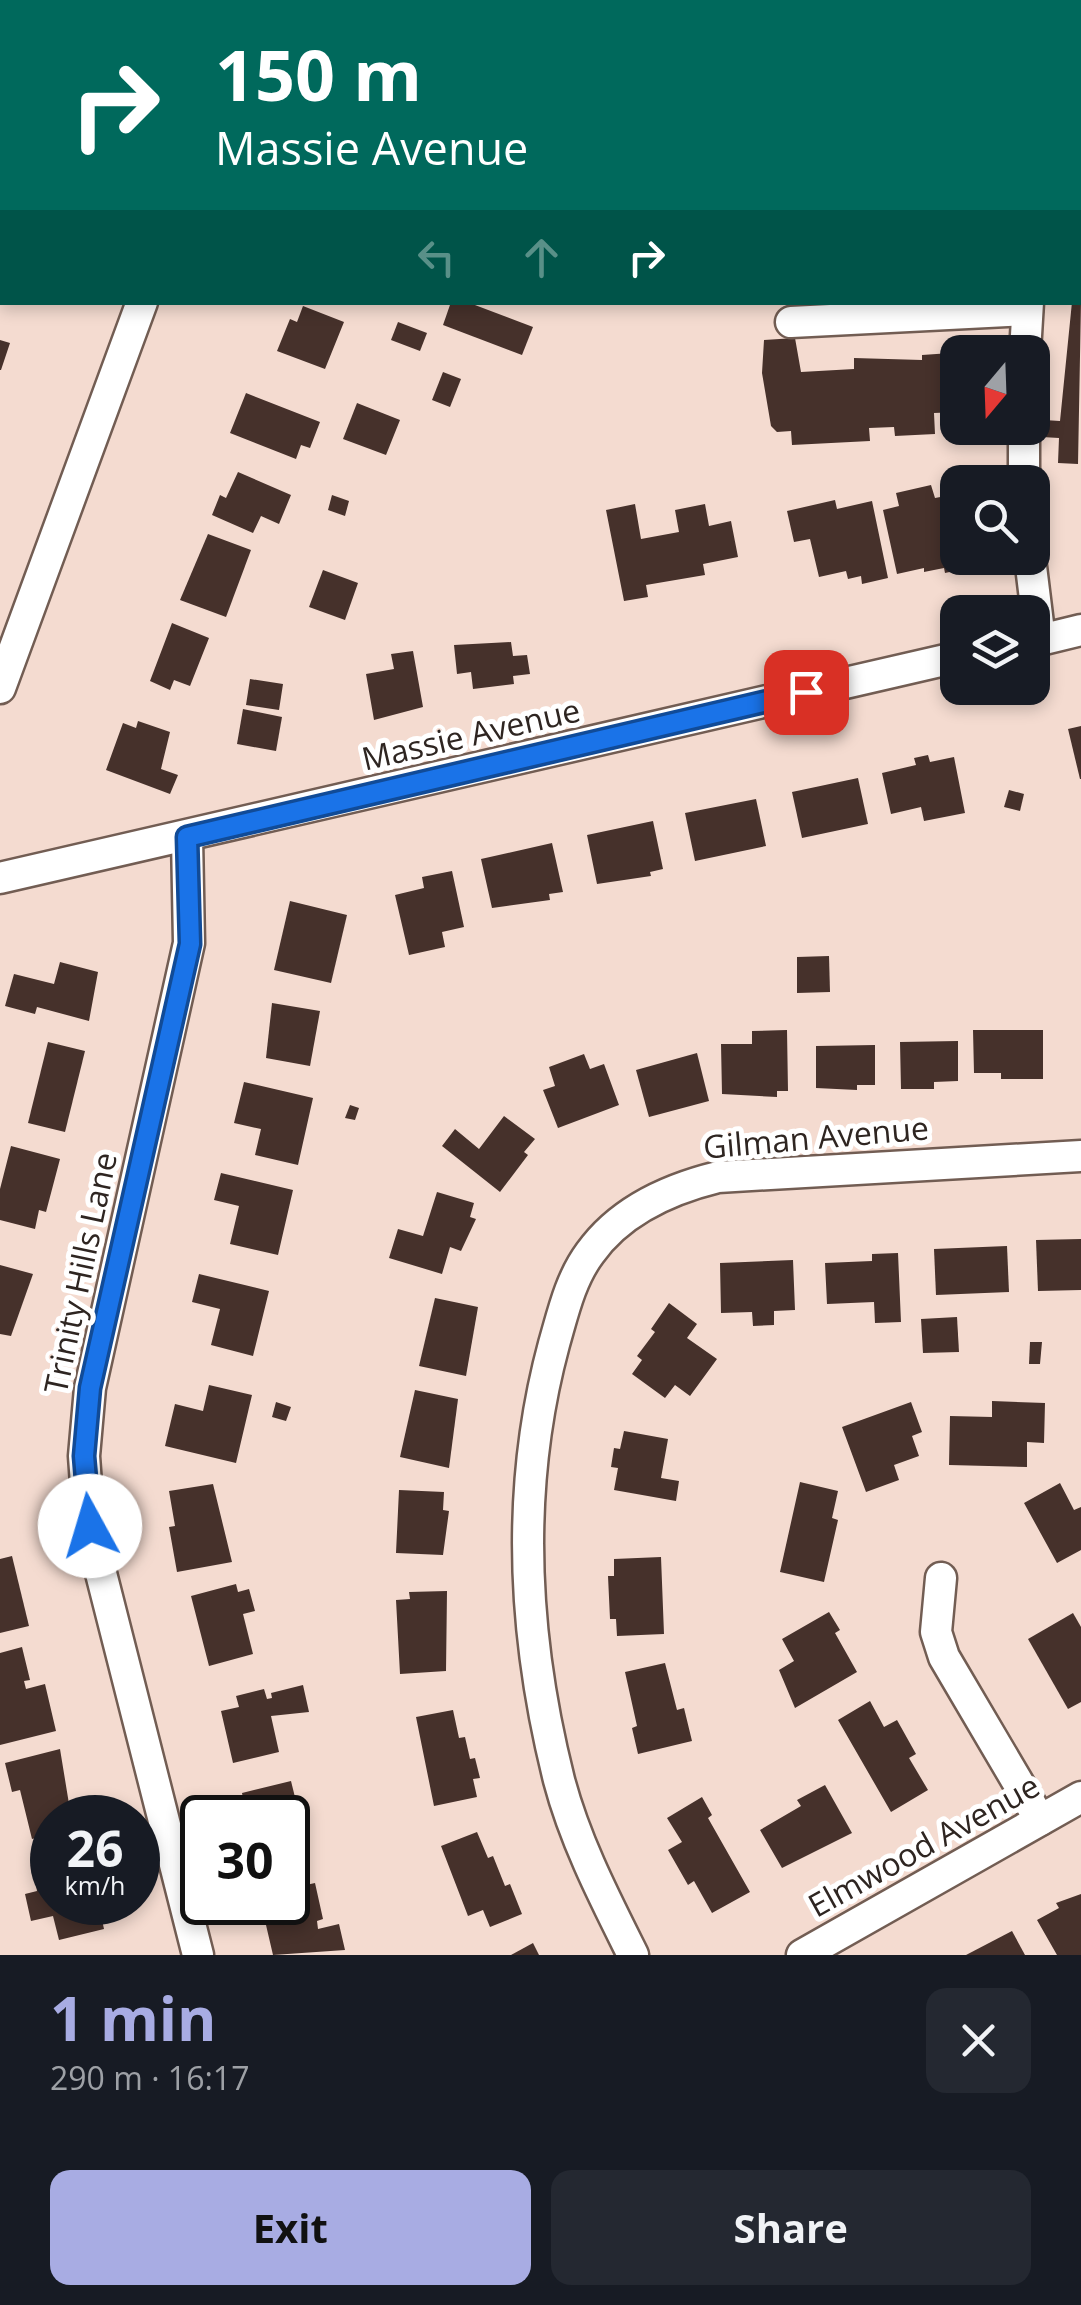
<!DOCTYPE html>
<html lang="en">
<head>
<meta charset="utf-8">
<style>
  body { margin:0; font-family:"Open Sans",sans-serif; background:#242831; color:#f1f3f6; height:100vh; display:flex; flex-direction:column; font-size:38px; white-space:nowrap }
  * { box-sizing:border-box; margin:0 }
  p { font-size:32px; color:#9ea1a6 }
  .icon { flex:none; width:55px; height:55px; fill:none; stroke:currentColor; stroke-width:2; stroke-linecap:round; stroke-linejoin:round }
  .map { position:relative; height:1955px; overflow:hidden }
  .drawer { display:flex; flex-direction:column; background:#171b24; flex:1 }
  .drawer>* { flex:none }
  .banner { position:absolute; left:0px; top:0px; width:1082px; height:305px; box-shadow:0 5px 15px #0003; background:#00695c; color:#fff; overflow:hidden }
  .needle { width:65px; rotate:199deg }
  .controls { position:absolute; left:940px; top:335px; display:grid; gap:20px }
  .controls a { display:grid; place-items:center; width:110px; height:110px; border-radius:20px; background:#171b24; box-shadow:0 5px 15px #0003; font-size:50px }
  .speed { position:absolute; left:30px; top:1795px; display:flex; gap:20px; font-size:50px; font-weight:700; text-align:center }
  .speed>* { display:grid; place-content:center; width:130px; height:130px; border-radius:50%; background:#171b24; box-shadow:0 5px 15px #0003; line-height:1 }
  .speed small { font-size:25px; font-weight:400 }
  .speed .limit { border:5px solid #111; border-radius:15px; background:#fff; color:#111 }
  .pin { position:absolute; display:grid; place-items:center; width:85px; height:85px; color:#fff; margin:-42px; border-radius:20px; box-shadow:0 5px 15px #0006 }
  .me { position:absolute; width:110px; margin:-55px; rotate:354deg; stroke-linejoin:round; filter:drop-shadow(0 0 8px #0008) }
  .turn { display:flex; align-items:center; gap:35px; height:210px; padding:0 50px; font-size:45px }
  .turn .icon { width:130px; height:130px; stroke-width:2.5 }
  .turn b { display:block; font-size:70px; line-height:85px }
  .lanes { display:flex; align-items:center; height:95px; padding:0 50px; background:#0003; justify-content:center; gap:50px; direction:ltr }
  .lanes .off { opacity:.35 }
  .round { display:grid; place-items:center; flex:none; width:105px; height:105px; border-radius:20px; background:#242831 }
  .overview { display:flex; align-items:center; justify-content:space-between; height:170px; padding:0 50px }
  h1 { font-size:60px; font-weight:700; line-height:75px; color:#a8ace3 }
  .primary-button { display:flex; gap:20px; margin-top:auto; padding:20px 50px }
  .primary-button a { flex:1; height:115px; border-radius:20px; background:#a8ace3; color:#111; font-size:40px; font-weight:700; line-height:115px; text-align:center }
  .primary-button a+a { background:#242831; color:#f1f3f6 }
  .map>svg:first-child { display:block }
</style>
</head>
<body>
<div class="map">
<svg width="1081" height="1955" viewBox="0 0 1081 1955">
  <rect width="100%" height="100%" fill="#f4dbd0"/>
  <g fill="#46312b">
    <path d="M451,302H467L533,327L522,355L443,325Z"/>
    <path d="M1072,302H1081L1078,464L1058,463L1059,438L1042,437L1044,420L1060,421Z"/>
    <path d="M303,306L344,322L325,369L277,351L290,319L297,322Z"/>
    <path d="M398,322L427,333L420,351L391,340Z"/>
    <path d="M795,338L801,372L854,369V358L922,360V355L951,353L954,344L963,340L974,352H958V412L934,413L935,434L895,436L894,427L869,428L870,441L792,445L791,431L777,432L771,426L762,373L764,340Z"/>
    <path d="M0,340L10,343L1,370H0Z"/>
    <path d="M443,372L461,379L450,407L432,400Z"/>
    <path d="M246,393L320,422L310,448L301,445L296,459L230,433Z"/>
    <path d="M357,403L400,420L386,455L343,439Z"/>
    <path d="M238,472L291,495L279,524L261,516L253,533L212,515L220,495L226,498Z"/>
    <path d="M931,485L935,498L951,495L958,509V558H965L968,568L945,573L944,568L924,572V568L897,574L883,510L899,506L896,493Z"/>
    <path d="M332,495L349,501L345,516L328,510Z"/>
    <path d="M835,500L837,509L872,501L888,578L862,584L861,576L848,579L846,571L819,577L810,539L794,542L787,511Z"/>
    <path d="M635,504L641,539L679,532L675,510L705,504L709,526L731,521L738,557L703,564L705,575L646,585L648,597L624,601L606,510Z"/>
    <path d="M208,534L251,550L226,617L180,600Z"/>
    <path d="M323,570L358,583L345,620L309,607Z"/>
    <path d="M172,623L209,638L190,686L174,680L170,690L150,681Z"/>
    <path d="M511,642L513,656L527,655L530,674L513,676L514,684L473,689L471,672L457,674L454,645Z"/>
    <path d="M413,651L423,707L374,720L366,674L394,669L391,654Z"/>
    <path d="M250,679L283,684L279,710L246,705Z"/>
    <path d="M243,709L282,717L276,751L237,744Z"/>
    <path d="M138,721L170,732L161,769L178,775L170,794L106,770L123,723L136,728Z"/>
    <path d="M1081,726V779H1080L1068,729Z"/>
    <path d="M928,755L930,762L954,757L965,813L924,821L921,807L891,814L882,773L916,765L914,758Z"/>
    <path d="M858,778L868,824L802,838L792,792Z"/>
    <path d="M1009,790L1024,794L1020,811L1004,807Z"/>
    <path d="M756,799L766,846L695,861L685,813Z"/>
    <path d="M653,821L663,869L650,872L651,876L597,884L587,835Z"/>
    <path d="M552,843L563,892L549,894L550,900L492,908L481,859Z"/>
    <path d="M452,871L464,927L442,932L445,947L409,955L395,895L424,888L422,877Z"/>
    <path d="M290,901L347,915L331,983L274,970Z"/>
    <path d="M829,956L830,992L797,993V957Z"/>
    <path d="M60,962L98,972L89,1021L37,1007L35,1014L5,1006L14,974L54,984Z"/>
    <path d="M272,1003L320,1011L310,1066L266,1058Z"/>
    <path d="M787,1030L788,1091H777V1097L722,1094L721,1044H752V1031Z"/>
    <path d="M973,1030H1043V1079H1001V1073H974Z"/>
    <path d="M958,1041V1081L934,1082V1089H901L900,1042Z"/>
    <path d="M48,1042L85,1051L65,1132L28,1123Z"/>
    <path d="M875,1045V1085H857V1090L816,1088V1046Z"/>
    <path d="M697,1053L709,1101L649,1117L636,1070Z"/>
    <path d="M584,1054L590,1069L604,1064L619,1105L558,1128L543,1090L555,1086L549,1067Z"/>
    <path d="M244,1082L313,1098L298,1165L255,1155L261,1129L234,1123Z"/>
    <path d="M350,1105L359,1108L355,1120L345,1118Z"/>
    <path d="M504,1116L535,1139L524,1152L528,1155L500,1192L442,1146L455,1129L479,1149Z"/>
    <path d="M11,1146L60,1159L46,1212L39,1210L35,1229L0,1220V1189Z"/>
    <path d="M221,1173L293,1190L278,1255L230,1244L239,1206L214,1200Z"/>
    <path d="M437,1192L474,1203L470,1217L476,1219L461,1251L450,1247L442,1274L389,1258L398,1229L423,1236Z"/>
    <path d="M1081,1239V1290L1038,1291L1036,1240Z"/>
    <path d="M1007,1246L1009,1292L936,1295L934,1249Z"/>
    <path d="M898,1253L901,1322L875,1323L874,1302L827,1304L825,1263L872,1261V1254Z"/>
    <path d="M793,1260L795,1310L774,1311V1325L753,1326L752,1312L721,1313L720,1263Z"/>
    <path d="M0,1265L33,1274L11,1336L0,1334Z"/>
    <path d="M199,1274L269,1291L253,1356L211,1345L220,1309L192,1302Z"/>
    <path d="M435,1298L478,1307L466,1376L419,1366Z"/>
    <path d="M669,1303L697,1324L687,1338L717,1359L690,1396L675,1385L665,1398L632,1374L642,1360L637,1356L655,1332L651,1329Z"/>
    <path d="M957,1317L959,1352L923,1353L921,1319Z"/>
    <path d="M1030,1342H1042L1040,1364H1029Z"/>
    <path d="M209,1385L252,1395L236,1463L165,1446L175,1404L203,1411Z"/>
    <path d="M415,1390L458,1399L449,1468L400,1457Z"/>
    <path d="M992,1401L1045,1403L1044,1443L1027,1442V1467L949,1465L950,1416L992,1417Z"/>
    <path d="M276,1402L291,1407L286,1421L272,1417Z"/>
    <path d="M911,1402L922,1432L912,1436L919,1456L894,1465L899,1480L866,1492L842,1427Z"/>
    <path d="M624,1431L668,1439L661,1478L679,1481L676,1501L614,1490L618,1468L611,1467L614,1448L620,1449Z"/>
    <path d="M800,1482L838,1491L832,1518L838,1520L824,1582L780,1572Z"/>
    <path d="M1060,1483L1074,1510L1081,1507V1550L1057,1563L1024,1503Z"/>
    <path d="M213,1484L232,1562L177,1572L169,1527L175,1526L169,1491Z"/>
    <path d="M399,1490L444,1492L443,1510L449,1511L443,1555L396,1553Z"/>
    <path d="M12,1556L29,1626L0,1633V1559Z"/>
    <path d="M661,1557L664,1634L617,1636L616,1619H610L608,1576H614V1559Z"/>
    <path d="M236,1584L238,1592L249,1589L255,1611L243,1614L253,1654L209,1666L191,1596Z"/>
    <path d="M447,1591L446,1671L400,1674L396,1600L410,1599L409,1592Z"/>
    <path d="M829,1612L840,1630L835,1633L857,1672L795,1708L779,1670L794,1661L782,1639Z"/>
    <path d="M1073,1613L1081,1627V1702L1068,1709L1028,1639Z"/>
    <path d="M22,1647L30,1680L24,1681L26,1689L45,1684L56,1731L0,1745V1653Z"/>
    <path d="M665,1663L677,1710L684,1708L692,1741L638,1754L632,1728L637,1726L625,1672Z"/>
    <path d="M303,1685L309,1712L271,1716L279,1752L233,1763L221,1711L239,1707L236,1696L264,1689L267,1699L272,1698L271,1693Z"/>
    <path d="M870,1701L884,1727L897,1720L916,1754L909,1758L928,1790L891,1812L838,1720Z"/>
    <path d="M453,1710L459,1738L465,1737L470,1759L475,1758L480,1778L473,1779L477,1797L434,1806L416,1717Z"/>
    <path d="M60,1749L70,1810L66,1811L68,1818H52V1834L32,1839L20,1790L12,1792L5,1763Z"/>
    <path d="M291,1781L310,1858L288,1864V1818H247L242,1793Z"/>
    <path d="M825,1785L852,1833L782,1868L760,1830L801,1806L797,1800Z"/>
    <path d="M702,1797L712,1815L708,1818L750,1892L712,1913L694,1881L688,1885L668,1850L682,1842L667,1818Z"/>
    <path d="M477,1832L488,1858L493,1856L505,1886L510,1884L522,1914L490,1927L483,1910L468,1916L441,1846Z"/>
    <path d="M52,1859V1902H98L104,1929L59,1940L53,1916L31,1921L25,1894L37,1891L35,1879L43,1877L40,1862Z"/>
    <path d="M315,1883L323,1919L317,1921L318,1929L339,1924L345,1950L273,1955L266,1925L274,1923L269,1902H288V1889Z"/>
    <path d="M1081,1894V1955H1057L1037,1920L1059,1908L1056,1903Z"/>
    <path d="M1012,1931L1025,1955H966Z"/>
    <path d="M533,1943L539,1955H511Z"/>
  </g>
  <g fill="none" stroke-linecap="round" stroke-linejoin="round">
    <g stroke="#725d53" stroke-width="20">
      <path id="service" d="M0,87L2,88"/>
    </g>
    <g stroke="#725d53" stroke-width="35">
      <g id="minor">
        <path d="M253,2L254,0"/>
        <path d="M0,9H2"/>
        <path d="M1080,238H1081"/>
        <path d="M791,322L1027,310"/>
        <path d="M1025,352L1028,302"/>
        <path d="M1024,482V428"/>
        <path d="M1030,558L1040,640"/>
        <path d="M1032,642L1081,630"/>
        <path d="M0,688L142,302"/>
        <path d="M187,837L189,943L90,1388L84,1456L89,1526L198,1955"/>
        <path d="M0,878L958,657"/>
        <path d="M941,1578L936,1632L944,1657L1040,1820"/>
        <path d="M633,1955C605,1899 575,1841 559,1780C523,1637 515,1488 554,1344C563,1313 570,1280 590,1253C620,1211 669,1189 718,1177L1081,1156"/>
        <path d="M802,1955L1081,1797"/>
      </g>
    </g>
    <use href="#service" stroke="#fff" stroke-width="15"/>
    <use href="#minor" stroke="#fff" stroke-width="30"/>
  </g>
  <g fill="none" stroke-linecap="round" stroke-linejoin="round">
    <g stroke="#114b97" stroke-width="25">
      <path id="route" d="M90,1526L84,1456L90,1388L190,944L187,837L806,692"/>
    </g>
    <use href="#route" stroke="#1a73e8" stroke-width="18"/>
  </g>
  <g text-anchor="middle" stroke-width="10" stroke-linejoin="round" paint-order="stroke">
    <g font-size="32" fill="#2e2521" stroke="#fff">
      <text transform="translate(471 735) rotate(-13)" y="11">Massie Avenue</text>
      <text transform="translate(816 1138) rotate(-5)" y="11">Gilman Avenue</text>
      <text transform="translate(81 1273) rotate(-78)" y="11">Trinity Hills Lane</text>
      <text transform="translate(924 1846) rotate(-29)" y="11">Elmwood Avenue</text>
    </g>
  </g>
</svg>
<div class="controls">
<a><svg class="needle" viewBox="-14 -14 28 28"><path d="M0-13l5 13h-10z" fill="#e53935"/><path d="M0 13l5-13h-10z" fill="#9ea1a6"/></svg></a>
<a><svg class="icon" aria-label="search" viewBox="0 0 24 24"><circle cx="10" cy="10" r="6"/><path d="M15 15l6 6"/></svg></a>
<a><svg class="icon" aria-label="layers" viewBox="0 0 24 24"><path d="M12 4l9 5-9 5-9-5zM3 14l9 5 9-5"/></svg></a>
</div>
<div class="speed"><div>26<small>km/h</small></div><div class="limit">30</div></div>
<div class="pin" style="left:806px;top:692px;background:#d93025"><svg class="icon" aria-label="arrive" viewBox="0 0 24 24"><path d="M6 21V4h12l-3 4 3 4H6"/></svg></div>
<svg class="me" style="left:90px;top:1526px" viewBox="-20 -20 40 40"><circle r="19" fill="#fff"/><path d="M0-13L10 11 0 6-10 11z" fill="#1a73e8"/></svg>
<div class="banner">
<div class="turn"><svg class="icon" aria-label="right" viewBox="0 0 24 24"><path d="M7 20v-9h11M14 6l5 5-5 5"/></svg><div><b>150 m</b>Massie Avenue</div></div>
<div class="lanes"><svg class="icon off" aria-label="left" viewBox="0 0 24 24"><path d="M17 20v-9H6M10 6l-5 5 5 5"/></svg><svg class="icon off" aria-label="ahead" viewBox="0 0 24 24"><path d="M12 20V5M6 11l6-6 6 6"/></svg><svg class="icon" aria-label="right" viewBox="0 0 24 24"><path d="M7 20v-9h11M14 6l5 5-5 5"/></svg></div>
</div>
</div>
<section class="drawer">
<div class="overview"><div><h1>1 min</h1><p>290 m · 16:17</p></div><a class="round"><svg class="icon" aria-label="close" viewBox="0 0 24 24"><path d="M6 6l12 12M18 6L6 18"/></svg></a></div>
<div class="primary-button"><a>Exit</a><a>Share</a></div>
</section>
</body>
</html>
